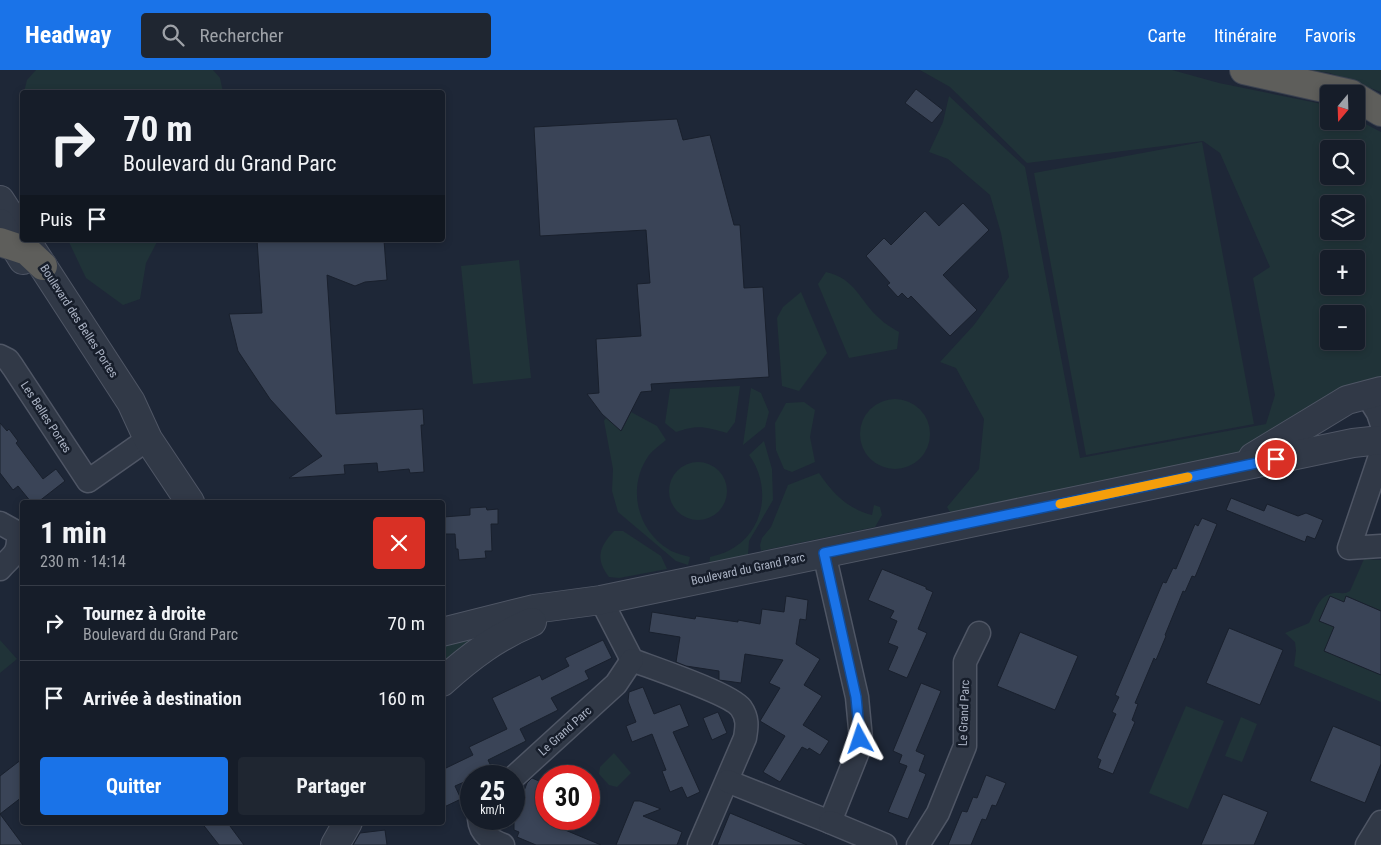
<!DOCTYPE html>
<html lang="fr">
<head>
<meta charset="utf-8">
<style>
  body { margin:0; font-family:"Roboto Condensed",sans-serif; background:#1f2631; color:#f1f3f6; height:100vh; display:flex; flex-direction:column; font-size:19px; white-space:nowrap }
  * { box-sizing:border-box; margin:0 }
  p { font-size:16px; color:#9ea2a8 }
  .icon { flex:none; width:28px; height:28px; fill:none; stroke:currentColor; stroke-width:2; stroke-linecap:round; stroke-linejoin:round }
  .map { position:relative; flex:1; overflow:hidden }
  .side { position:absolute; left:20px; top:430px; width:425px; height:325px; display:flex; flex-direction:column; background:#161d29; border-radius:5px; box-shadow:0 2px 8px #0003,0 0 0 1px #353b46 }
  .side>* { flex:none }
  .guide { position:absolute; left:20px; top:20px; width:425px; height:152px; border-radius:5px; box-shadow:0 2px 8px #0003,0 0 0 1px #353b46; background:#161d29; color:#f1f3f6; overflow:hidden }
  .needle { width:32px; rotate:199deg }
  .fabs { position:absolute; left:1320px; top:15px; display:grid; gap:10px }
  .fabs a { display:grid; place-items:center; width:45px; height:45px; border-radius:5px; background:#161d29; box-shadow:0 2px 8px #0003,0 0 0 1px #353b46; font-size:25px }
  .speed { position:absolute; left:460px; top:695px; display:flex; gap:10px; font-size:25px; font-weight:700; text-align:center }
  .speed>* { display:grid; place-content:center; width:65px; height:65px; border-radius:50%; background:#161d29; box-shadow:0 2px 8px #0003,0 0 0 1px #353b46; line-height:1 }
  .speed small { font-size:12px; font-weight:400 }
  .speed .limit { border:8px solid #d22; background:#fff; color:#111 }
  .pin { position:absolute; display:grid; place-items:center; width:42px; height:42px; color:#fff; margin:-21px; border:2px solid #fff; border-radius:50%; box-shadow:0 1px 5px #0007 }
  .me { position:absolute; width:55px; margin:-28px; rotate:355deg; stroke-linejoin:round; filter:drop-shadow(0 0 4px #0008) }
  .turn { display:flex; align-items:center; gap:18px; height:105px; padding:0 20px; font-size:22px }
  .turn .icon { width:65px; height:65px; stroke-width:2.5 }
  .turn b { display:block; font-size:35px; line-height:42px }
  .then { display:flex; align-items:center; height:48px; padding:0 20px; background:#0003; gap:10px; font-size:19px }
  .round { display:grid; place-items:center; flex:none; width:52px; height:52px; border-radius:5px; background:#1f2631 }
  .overview { display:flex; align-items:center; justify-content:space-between; height:85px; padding:0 20px }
  h1 { font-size:30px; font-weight:700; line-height:38px }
  .primary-button { display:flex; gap:10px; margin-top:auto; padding:10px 20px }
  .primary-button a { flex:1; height:58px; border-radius:5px; background:#1a73e8; color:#fff; font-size:20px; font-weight:700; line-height:58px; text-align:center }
  .primary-button a+a { background:#1f2631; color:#f1f3f6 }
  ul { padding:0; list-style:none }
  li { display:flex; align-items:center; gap:15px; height:75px; padding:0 20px; border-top:1px solid #353b46 }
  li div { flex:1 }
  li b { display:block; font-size:19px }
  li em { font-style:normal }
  header { display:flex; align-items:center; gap:30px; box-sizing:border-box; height:70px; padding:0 25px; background:#1a73e8; color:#fff }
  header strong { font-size:24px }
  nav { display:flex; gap:28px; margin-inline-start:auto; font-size:18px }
  .search { width:350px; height:45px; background:#1f2631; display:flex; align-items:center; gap:12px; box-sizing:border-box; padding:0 18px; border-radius:5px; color:#9ea2a8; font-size:19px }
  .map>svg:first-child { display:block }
</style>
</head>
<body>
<header>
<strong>Headway</strong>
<div class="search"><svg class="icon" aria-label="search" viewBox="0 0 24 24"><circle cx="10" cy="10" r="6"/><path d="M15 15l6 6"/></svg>Rechercher</div>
<nav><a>Carte</a><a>Itinéraire</a><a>Favoris</a></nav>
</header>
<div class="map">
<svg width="1381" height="775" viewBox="0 0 1381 775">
  <rect width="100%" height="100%" fill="#1e2737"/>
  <g fill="#203338" fill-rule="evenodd">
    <path d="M36,0H213L220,8L223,22H24L27,10Z"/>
    <path d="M920,0H1172L1219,13L1327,35L1329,51H1356V49L1381,62V313L1248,382L954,449L947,437L979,399L984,349L956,298L940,292L974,255L1009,207L1001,163L990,125L948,89L929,82L943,52L949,26L1025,97L1080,388L1266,354L1275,325L1253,208L1270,197L1220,83L1203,71L1027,93L950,17ZM1329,79H1356V106H1329ZM1329,134H1356V161H1329ZM1329,189H1356V216H1329ZM1329,244H1356V271H1329Z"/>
    <path d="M1308,0H1381V22L1330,3Z"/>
    <path d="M1202,72L1254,354L1086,385L1034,103Z"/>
    <path d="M68,170H158L146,193L140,229L123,235L86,208Z"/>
    <path d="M519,190L531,308L473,314L461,196Z"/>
    <path d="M826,202C856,209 859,230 879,248C885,254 892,258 899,262L897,279L849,288L818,214Z"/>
    <path d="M801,222L827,283L799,321L782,316L777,248L783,237Z"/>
    <path d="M740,316L735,352L727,363C706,357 698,354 676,362L665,353L670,319Z"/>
    <path d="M751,318L761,323L769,342L765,357L743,375Z"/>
    <circle cx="895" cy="364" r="35"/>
    <path d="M804,332L815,340L810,367L815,392L792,402L784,399L776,380L775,353L786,333Z"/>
    <path d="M631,342L657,356L666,370C660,375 653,380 649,385C627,416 636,459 668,479C674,483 683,485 690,487L688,495L676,491L618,442L612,421L613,399L604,351L606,348L622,360Z"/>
    <path d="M764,371L772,399L773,430L749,471L748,485L709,495L710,487C716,485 722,484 728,481C765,463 772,416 749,385Z"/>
    <circle cx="698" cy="421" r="29"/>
    <path d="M819,403C832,423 848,439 872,445L874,435L880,437L882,445L875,457L761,481L760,475L762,468L771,457L788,415Z"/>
    <path d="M614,461H623L661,486L667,499L619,508L609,507C595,489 599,477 614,461Z"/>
    <path d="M1364,489L1381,490V541L1347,526L1344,532L1330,526L1319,551L1334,557L1324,581L1378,604L1381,597V632L1294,596L1296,581L1295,572L1285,563L1309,553C1316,541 1317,526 1334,523C1340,522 1344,525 1350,521Z"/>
    <path d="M483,565L443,602V574Z"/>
    <path d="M0,570L17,589L0,603Z"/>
    <path d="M1186,636L1224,651L1188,739L1149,723Z"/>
    <path d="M1241,647L1257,654L1242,692L1225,686Z"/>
    <path d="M614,683L631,703L617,717L609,715L599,704L600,697Z"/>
  </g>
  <g fill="#3a4457" stroke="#19202d">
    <path d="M916,19L943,40L932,53L905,33Z"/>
    <path d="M677,49L683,70L710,65L734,155H740L744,218L763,217L769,307L651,314L652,321L641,322L621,361L602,344L587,324L599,323L596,269L641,266L637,214L650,213L646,160L540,166L534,57Z"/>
    <path d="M963,133L989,160L943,205L977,240L950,266L911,226L908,229L902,223L898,227L887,215L890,213L866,186L884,168L891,175L925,141L939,156Z"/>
    <path d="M257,170H384L387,210L365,212L355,216L327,205L336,344L423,339L424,355H421L424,402L410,403L409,399L378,402L377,393L344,395L345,404L289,408L322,386L270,329L238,281L229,244L262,243Z"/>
    <path d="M0,353L7,361L9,359L18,371L16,373L43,409L56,399L65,411L38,432H31L18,416L13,420L0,403Z"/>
    <path d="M1231,428L1264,441L1267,434L1298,446L1306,443L1323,450L1315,469L1307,466L1305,472L1226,440Z"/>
    <path d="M486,437L487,440L498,439V454H491L492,481H485L486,488L459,490L458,479H456L455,464H444L443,447L470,445V438Z"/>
    <path d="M1202,448L1217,454L1195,507L1192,506L1185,522L1183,521L1165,565L1166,566L1156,590L1154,588L1135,633L1138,634L1132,650L1135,652L1113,704L1098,698L1101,690L1097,688L1116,644L1112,642L1119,627L1115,625L1163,512L1166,513L1173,498L1176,499L1195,454L1198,456Z"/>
    <path d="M882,499L926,517V519L933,522L918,559L927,563L907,608L888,600L898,577L888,573L897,551L890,548L894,541L868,530Z"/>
    <path d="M786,526L808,530L806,550L800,549L796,574L820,589L804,615L822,626L803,655L829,671L820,685L809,678L808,680L802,677L780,712L763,702L785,666L760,651L780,618L769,613L783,590L745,584L741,613L719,610V601L686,596L676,592L680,567L649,562L652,542L695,549L696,546L738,552V550L760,554L762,539L784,542Z"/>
    <path d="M1330,526L1344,532L1346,526L1381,541V605L1324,581L1334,557L1319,551Z"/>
    <path d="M1229,558L1283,580L1260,635L1206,613Z"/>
    <path d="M1020,562L1078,586L1055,640L997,616Z"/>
    <path d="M603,570L612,588L585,601L589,609L551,628L558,640L520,659L526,671L488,690L496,706H471V709L455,716L461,729L442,738V690L446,698L473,685L469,677L507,659L492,628L540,605L542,610L569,596L565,588Z"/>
    <path d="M921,613L941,621L916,681L925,685L919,701L926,704L908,749L888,742L907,696L899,693L902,685L893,681Z"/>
    <path d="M643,617L654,644L680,634L689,656L673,662L700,722L687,728L682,717L670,722L662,701L666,700L652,664L632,672L626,656L636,652L628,631L629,622Z"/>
    <path d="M718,642L727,663L712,670L703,648Z"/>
    <path d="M1333,656L1381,676V694L1365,733L1310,711Z"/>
    <path d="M22,689V727L0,744V706Z"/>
    <path d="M986,705L1006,713L996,736L992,735L986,750L982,749L971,775H948L962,741L967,742L973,727L977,728Z"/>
    <path d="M532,708L546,714V752L601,775H536L517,767L519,762L514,760V747L527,713Z"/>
    <path d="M1223,724L1268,742L1254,775H1201Z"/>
    <path d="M634,731H640L661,739L643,746L682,762L677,775H616Z"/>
    <path d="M730,743L807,775H717Z"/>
    <path d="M0,744L23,775H0Z"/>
    <path d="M201,752H227L244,775H219Z"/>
    <path d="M385,760L387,775H353L360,763Z"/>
  </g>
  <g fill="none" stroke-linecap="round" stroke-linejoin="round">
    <g stroke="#4f5665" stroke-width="25">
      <g id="minor">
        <path d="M0,286L8,290L13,297L88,411L148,369"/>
        <path d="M1366,324L1378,343L1381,352"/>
        <path d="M1381,383L1349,478L1381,476"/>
        <path d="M0,453L18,463C19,485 13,484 0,499"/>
        <path d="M601,530L632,590C653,598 731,624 741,638C748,648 747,656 745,668L699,775"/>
        <path d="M514,707L616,614L632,590"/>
        <path d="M727,711L830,752L857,684L861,669L857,627L824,483"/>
        <path d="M479,749C480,763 490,770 503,775"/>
        <path d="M830,752L885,775"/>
        <path d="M918,775L938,743L965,676V592L979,563"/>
        <path d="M1367,775L1381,752"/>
      </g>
    </g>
    <g stroke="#4f5665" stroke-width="30">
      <g id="tertiary">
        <path d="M0,130L22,164"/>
        <path d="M0,153L23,190"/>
        <path d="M29,175L131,332L148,369L190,432"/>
        <path d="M1253,387L1347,330L1381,321"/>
        <path d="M442,562L534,539L601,530L1353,373L1381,370"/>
        <path d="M442,612C471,586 496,567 532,552"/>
        <path d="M335,775L348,752"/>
      </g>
    </g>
    <g stroke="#3c4351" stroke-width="30">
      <g id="trunk">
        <path d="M1244,0L1351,24"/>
        <path d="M1356,27L1381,42"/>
        <path d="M0,172L27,181L43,196"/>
      </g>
    </g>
    <use href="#minor" stroke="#313947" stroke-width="22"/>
    <use href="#tertiary" stroke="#313947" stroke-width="28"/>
    <use href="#trunk" stroke="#5e5e5b" stroke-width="28"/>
  </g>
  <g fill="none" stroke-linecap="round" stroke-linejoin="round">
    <g stroke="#114b97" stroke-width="12">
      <path id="route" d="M860,669L856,627L824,483L1276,389"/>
    </g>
    <use href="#route" stroke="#1a73e8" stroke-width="9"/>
    <path stroke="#f59e0b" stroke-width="9" d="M1060,434L1188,407"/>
  </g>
  <g text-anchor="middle" stroke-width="5" stroke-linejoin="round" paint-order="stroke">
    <g font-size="12" fill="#abb3c4" stroke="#171e2b">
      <text transform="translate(79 251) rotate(57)" y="4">Boulevard des Belles Portes</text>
      <text transform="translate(46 347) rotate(57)" y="4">Les Belles Portes</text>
      <text transform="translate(748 499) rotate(-12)" y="4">Boulevard du Grand Parc</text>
      <text transform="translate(964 643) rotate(-88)" y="4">Le Grand Parc</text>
      <text transform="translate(565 661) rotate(-42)" y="4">Le Grand Parc</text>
    </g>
  </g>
</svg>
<div class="fabs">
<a><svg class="needle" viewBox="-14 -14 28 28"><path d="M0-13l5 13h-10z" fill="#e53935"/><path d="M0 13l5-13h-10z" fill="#9ea2a8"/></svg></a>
<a><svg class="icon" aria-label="search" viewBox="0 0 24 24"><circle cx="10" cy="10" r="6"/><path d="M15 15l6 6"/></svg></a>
<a><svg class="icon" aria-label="layers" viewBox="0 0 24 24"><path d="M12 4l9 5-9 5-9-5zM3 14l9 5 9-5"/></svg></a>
<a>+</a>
<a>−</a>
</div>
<div class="speed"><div>25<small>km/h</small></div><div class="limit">30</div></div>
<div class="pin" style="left:1276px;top:389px;background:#d93025"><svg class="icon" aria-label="arrive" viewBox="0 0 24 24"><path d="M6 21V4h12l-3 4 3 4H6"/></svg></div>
<svg class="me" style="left:860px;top:669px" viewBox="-20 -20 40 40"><path d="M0-17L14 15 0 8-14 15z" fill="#1a73e8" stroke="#fff" stroke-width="4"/></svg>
<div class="guide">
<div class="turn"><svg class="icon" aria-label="right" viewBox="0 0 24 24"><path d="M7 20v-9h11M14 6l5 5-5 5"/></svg><div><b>70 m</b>Boulevard du Grand Parc</div></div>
<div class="then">Puis<svg class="icon" aria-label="arrive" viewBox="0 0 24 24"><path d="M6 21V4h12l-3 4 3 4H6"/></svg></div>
</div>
<section class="side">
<div class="overview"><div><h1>1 min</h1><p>230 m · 14:14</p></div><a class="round" style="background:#d93025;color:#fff"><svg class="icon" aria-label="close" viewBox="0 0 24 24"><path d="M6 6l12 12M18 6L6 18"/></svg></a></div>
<ul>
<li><svg class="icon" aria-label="right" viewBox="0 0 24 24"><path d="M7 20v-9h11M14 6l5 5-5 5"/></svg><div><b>Tournez à droite</b><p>Boulevard du Grand Parc</p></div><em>70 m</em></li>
<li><svg class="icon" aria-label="arrive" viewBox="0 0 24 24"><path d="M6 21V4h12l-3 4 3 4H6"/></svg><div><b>Arrivée à destination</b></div><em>160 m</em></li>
</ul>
<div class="primary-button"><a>Quitter</a><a>Partager</a></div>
</section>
</div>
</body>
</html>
